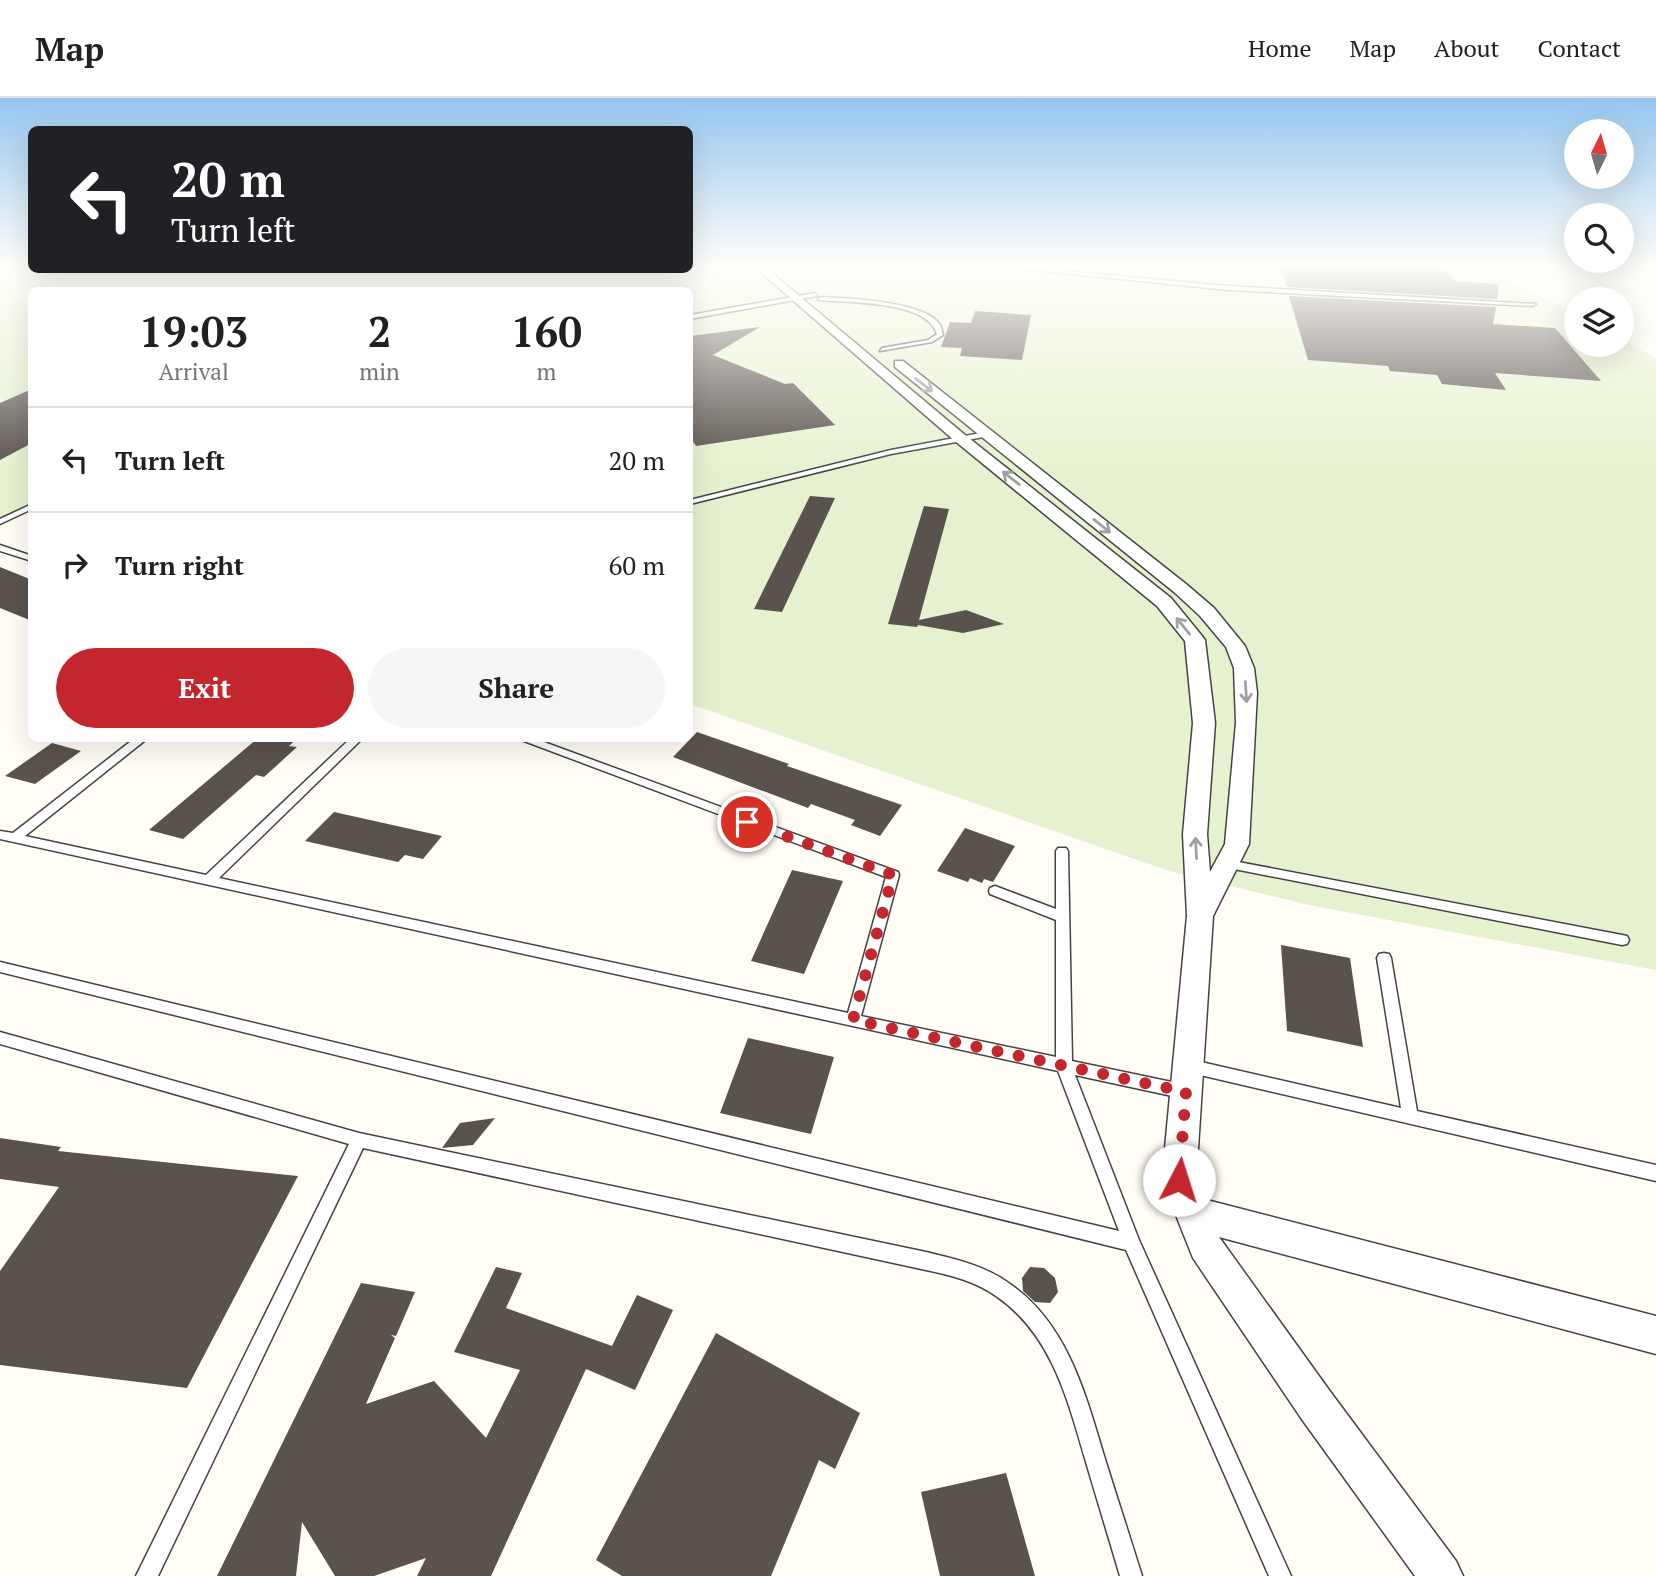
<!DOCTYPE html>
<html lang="en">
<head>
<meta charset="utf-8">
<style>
  body { margin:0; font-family:"PT Serif",serif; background:#f6f6f6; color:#202124; height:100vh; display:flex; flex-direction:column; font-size:26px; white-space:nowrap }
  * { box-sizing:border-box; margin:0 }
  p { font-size:23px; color:#757577 }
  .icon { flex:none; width:38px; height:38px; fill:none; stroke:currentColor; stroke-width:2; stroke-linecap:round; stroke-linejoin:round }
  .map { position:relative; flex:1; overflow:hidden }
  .details { position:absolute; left:28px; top:189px; width:665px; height:455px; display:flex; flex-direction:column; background:#fff; border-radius:10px; box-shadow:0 7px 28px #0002 }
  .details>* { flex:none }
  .hud { position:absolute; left:28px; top:28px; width:665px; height:147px; border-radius:10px; box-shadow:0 7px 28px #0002; background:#202124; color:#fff; overflow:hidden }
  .needle { width:46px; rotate:5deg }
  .buttons { position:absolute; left:1564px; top:21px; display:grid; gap:14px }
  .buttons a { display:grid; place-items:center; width:70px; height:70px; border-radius:50%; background:#fff; box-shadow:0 7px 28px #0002; font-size:35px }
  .pin { position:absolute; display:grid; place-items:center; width:60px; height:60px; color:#fff; margin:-30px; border:4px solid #fff; border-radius:50%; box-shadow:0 2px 7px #0007 }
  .me { position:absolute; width:77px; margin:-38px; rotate:5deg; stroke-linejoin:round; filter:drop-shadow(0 0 5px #0008) }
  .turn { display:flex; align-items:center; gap:24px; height:147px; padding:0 28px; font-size:32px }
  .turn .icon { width:91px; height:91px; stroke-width:2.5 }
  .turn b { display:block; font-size:49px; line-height:60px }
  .eta { display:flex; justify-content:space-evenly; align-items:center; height:119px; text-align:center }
  .eta b { font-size:42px; font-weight:800; line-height:49px }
  .cta { display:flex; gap:14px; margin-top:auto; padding:14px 28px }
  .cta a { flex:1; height:80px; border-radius:42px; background:#c4262e; color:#fff; font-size:28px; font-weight:800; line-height:80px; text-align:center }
  .cta a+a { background:#f6f6f6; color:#202124 }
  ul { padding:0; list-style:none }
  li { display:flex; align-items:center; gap:21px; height:105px; padding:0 28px; border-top:2px solid #e0e0e0 }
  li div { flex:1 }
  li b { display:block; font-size:26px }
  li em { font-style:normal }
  header { display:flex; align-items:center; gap:42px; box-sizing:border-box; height:98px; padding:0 35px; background:#fff; border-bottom:2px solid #e0e0e0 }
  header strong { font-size:33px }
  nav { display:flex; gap:38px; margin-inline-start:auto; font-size:24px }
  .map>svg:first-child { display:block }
</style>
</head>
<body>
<header>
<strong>Map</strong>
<nav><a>Home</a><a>Map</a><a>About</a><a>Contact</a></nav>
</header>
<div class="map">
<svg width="1656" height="1478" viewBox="0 0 1656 1478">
  <rect width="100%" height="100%" fill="#fffdf5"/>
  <path fill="#e6f2cf" d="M0,166H31L32,172H690V166H1131L1186,171L1189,166H1479L1577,217V247H1622V241L1656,260V872L1309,807L1169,773L690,606V192H32L31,412L0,428Z"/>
  <g fill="#5a524d">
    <path d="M1280,166H1439L1455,183L1499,186L1497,201L1287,189Z"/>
    <path d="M1289,198L1496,209L1493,226L1555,230L1601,283L1495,275L1506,292L1442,286L1437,277L1390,273L1388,268L1308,262Z"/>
    <path d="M975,213L1031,217L1022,262L960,258L962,250L941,249L950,224L971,225Z"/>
    <path d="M760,229L713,257L785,286L793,285L835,327L696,348L690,339V238Z"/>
    <path d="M32,291V345L0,362V305Z"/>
    <path d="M810,398L835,400L782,514L754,511Z"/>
    <path d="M924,408L949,411L919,522L966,512L1004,526L963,535L918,527L917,529L888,526Z"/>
    <path d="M0,469L32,482V523L0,510Z"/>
    <path d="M697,634L789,666L787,668L902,707L880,738L851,727L855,722L811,706L808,710L673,659Z"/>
    <path d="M258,640H298L289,648L297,649L264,679L256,677L183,741L149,732Z"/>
    <path d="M52,645L81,653L35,686L5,678Z"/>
    <path d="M334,714L442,738L423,761L405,757L398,764L305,743Z"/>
    <path d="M965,730L1015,748L993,784L984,781L982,785L970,780L968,784L937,773Z"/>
    <path d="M792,772L843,783L804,876L751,863Z"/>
    <path d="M1281,847L1350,860L1363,949L1287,933Z"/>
    <path d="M748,940L834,959L811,1036L720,1015Z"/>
    <path d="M495,1020L473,1047L442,1050L460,1025Z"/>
    <path d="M0,1040L61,1049L58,1053L298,1078L187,1290L0,1267V1173L59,1089L0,1081Z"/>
    <path d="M496,1169L522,1175L506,1210L612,1248L637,1197L673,1212L635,1292L586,1271L491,1478H417L426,1460L374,1478H335L302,1424L296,1478H217L361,1185L415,1194L396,1238L391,1237L395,1240L366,1306L434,1283L486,1340L520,1272L454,1254Z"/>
    <path d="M1030,1169L1044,1170L1055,1180L1058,1194L1050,1205L1035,1204L1023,1193L1022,1180Z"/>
    <path d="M716,1235L860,1315L835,1371L819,1362L771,1478H622L596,1462Z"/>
    <path d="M1006,1375L1035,1478H940L921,1394Z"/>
  </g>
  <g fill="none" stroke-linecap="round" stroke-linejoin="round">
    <g stroke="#444" stroke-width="3">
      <g id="lane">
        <path d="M974,166H987L1228,188L1536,206L1533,208L1228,192Z"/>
        <path d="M815,195L817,198L690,221V217Z"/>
        <path d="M820,199C846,200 926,203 940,227C942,230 942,234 943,237L932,244L880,253L882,250L928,242L937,236C927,202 848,205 818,202Z"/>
        <path d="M986,334H989V338L891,356L690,406V402L891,352Z"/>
        <path d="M32,406V411L0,426V421Z"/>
        <path d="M0,447L32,458V463L0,453Z"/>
        <path d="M135,640H148L25,738L206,777L351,640H363L219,780L848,915L886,779L516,640H533L898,774L899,777L861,918L1056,959V822L990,796L989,793L990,790L995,788L1056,811V753L1058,750H1066L1068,753L1072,963L1186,987L1191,989L1194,994L1191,999L1186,1001L1075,977L1139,1142L1291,1478H1269L1126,1152L0,874V864L1119,1133L1058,973L0,741V733L13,735Z"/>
        <path d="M1228,762L1622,837L1627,838L1629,842L1627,846L1622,847L1224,769L1222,766L1224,763Z"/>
        <path d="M1384,855L1389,856L1391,860L1417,1013L1656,1067V1083L1183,973L1180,968L1183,963L1188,961L1401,1010L1377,860L1379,856Z"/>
        <path d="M0,934L359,1035L926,1154C955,1161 986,1168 1010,1186C1068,1226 1086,1298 1105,1361C1117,1400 1130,1439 1142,1478H1120C1109,1440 1097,1402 1086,1364C1068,1303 1052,1236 996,1198C975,1183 950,1177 926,1172L363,1050L158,1478H136L349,1046L0,946Z"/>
      </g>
    </g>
    <g stroke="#444" stroke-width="3">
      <path id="street" d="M751,166H761L965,337L1171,500L1202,538L1205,542L1215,625L1207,736L1210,774L1225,746L1236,625L1234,570L1226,549L1200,518L1174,494L895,269V263H903L1186,486L1214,510L1245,548L1254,570L1257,595L1249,746L1213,818L1196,1082L1203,1101L1656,1218V1256L1219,1139L1329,1292L1456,1463L1463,1478H1415L1301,1320L1193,1160L1162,1082L1187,818L1183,736L1193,625L1185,543L1157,508L955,343Z"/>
    </g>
    <use href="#lane" fill="#fff" fill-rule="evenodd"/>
    <use href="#street" fill="#fff" fill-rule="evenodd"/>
  </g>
  <defs><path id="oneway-shaft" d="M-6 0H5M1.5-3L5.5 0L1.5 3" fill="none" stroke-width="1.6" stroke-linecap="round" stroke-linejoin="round" transform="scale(1.75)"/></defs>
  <g stroke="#a0a0a0">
    <use href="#oneway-shaft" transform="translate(924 287) rotate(38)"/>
    <use href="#oneway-shaft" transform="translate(1011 380) rotate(-142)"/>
    <use href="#oneway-shaft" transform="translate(1102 428) rotate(39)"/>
    <use href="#oneway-shaft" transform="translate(1183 528) rotate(-129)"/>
    <use href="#oneway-shaft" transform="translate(1246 594) rotate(86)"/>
    <use href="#oneway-shaft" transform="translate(1196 750) rotate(-93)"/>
  </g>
  <linearGradient id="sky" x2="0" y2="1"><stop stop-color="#95c6ee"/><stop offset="0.45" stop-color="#fffefa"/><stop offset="1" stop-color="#fffefa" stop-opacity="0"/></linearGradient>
  <rect width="1656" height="372" fill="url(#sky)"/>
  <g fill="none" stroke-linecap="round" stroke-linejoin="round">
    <path stroke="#c4262e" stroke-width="12" stroke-dasharray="0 21.6" d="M747,724L893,777L853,922L1186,994L1179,1082"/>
  </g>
</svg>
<div class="buttons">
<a><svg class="needle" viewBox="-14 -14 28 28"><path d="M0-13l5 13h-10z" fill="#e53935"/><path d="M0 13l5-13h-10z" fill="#757577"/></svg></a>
<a><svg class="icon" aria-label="search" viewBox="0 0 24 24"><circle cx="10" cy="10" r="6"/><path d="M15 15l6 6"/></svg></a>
<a><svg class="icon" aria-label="layers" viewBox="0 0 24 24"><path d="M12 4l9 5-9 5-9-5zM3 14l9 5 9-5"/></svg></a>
</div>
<div class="pin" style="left:747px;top:724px;background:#d93025"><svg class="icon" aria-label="arrive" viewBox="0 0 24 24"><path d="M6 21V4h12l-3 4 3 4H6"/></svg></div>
<svg class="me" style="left:1179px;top:1082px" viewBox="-20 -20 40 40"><circle r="19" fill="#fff"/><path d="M0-13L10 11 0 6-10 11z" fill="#c4262e"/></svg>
<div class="hud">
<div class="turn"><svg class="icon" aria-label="left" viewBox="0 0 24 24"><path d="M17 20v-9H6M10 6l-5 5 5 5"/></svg><div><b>20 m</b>Turn left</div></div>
</div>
<section class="details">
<div class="eta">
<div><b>19:03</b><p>Arrival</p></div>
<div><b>2</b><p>min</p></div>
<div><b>160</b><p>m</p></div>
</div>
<ul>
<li><svg class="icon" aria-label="left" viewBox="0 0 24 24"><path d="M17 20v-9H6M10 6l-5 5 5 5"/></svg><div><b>Turn left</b></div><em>20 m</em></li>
<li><svg class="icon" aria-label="right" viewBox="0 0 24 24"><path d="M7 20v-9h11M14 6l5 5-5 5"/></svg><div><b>Turn right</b></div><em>60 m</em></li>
</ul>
<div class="cta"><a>Exit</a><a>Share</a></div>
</section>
</div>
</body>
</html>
